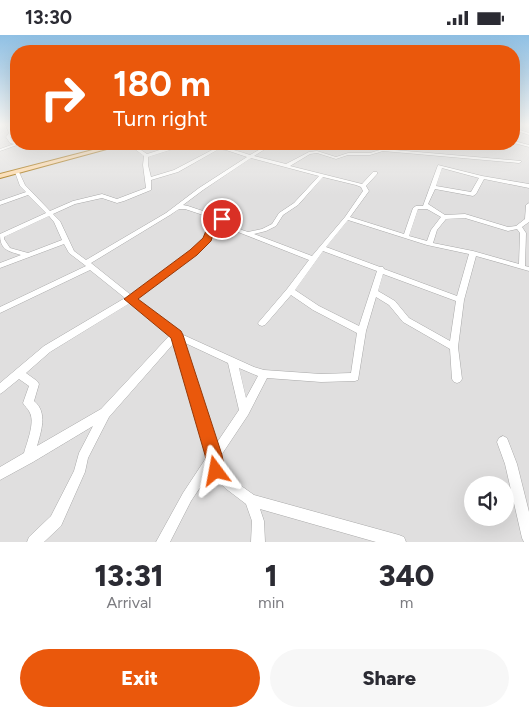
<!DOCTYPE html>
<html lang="en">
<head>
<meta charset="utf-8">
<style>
  body { margin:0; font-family:Figtree,sans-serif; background:#f7f7f7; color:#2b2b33; height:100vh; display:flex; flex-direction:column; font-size:19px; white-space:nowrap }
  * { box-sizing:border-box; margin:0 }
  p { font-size:16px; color:#7c7c81 }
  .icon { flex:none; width:28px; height:28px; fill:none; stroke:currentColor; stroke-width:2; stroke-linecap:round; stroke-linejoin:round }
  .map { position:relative; height:507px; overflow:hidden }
  .side { display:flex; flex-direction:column; background:#fff; flex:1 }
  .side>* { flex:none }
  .guide { position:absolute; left:10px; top:10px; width:510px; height:105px; border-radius:20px; box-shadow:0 5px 20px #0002; background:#ea580c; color:#fff; overflow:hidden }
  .tools { position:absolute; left:464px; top:441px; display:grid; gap:10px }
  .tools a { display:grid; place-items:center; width:50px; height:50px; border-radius:50%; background:#fff; box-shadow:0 5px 20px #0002; font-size:25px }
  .pin { position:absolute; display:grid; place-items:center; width:42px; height:42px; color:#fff; margin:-21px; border:2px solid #fff; border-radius:50%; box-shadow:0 1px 5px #0007 }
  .me { position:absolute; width:55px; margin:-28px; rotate:347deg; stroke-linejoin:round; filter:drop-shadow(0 0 4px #0008) }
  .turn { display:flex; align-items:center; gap:18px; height:105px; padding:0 20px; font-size:22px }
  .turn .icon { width:65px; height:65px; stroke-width:2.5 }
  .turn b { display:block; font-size:35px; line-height:42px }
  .eta { display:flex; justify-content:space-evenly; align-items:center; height:85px; text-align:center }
  .eta b { font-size:30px; font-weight:800; line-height:35px }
  .button { display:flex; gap:10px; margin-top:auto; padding:10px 20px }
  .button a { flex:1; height:58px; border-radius:30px; background:#ea580c; color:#fff; font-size:20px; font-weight:800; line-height:58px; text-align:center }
  .button a+a { background:#f7f7f7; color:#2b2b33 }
  .status { display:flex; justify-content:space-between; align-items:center; height:35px; padding:0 25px; background:#fff; direction:ltr }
  .status svg { height:14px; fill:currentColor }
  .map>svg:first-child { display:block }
</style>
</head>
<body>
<div class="status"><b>13:30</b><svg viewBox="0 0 49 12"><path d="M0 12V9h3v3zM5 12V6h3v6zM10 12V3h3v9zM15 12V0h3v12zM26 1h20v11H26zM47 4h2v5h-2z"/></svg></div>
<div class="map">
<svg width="529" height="507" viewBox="0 0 529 507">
  <rect width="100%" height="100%" fill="#f2efe9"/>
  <path fill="#e0dfdf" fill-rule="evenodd" d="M0,89H16V109H514V89H529V507H0ZM472,450H505V482H472Z"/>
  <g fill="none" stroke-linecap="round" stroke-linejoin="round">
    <g stroke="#a9a9a9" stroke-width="1">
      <g id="minor">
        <path d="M9,89H13L11,93L13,98L10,102L12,106L16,107V109H20L0,116V114L14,109L10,108L6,102L9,98L7,93Z"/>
        <path d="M514,93L529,98V100L514,95Z"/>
        <path d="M514,106L529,110V112L514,108Z"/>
        <path d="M128,109H132L147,119C158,116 169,111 181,109C200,105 232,114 250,120L269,109L271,110L270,111L254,121L286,129L309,117L317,116L336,122L348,118H370L383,114L521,126V127L519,128L383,116L370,120H348L336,124L317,118L310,119L290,131L362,149L373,137H377V139L366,151L369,156L350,182L404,199L413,173L416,171H423L438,130L482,141L529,149V153L484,144L476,159L473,161L435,154L428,169L445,180L465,179L508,192L516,191L525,184L526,170L529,168V187L522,192L526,198L525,231L529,232V236L476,221L464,265L458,312L462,344L460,347L457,348L454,347L452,344L450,314L403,287L389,270L376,262L366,296L358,345L355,346L321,347L267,343L248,380L220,422L222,433L233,445L254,460L399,500L404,502L406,507H376L260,474L264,486L265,507H251L252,486L246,469L225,453L213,440L211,436L191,466L170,507H156L183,458L208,420L174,308L109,382L88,423L85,437L61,491L44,507H27L29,502L51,481L74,436L79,418L93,391L33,427L0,445V432L24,418C27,407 35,388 30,378C28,373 25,372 23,368L29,351L19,344L3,357L0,359V348L44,311L125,263L90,235L0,278V272L86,231L69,218L64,209L0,233V228L21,220C8,216 0,215 0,199L46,178L28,160L0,170V166L26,157L20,151L15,137L17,136L19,137L25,150L50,176L73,166L102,159L117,164L146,153L143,130L144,121ZM186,110L214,114L174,135L151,142L148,130V122ZM219,114L226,115L247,122L199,153L166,178L86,225L74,216L60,186L53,179L75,169L102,163L117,168L124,166L151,155V145L178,137ZM251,123L319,141L294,168L279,178L272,189L262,194L248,197L242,195L224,183L188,171L183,170L203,155ZM442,133L479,143L471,157L436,151ZM323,142L356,150L361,152L363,156L345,182L312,221L254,199L266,196L276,191L283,180L298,170ZM179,174H185L218,185L209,192L205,203L192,217L131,260L91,228L170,180ZM418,174H427L441,182L431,195L427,206L409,201ZM49,181L54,187L62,205L28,218L10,213L4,204V202ZM465,183L508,196L517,194L520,198L519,229L473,216L433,208L437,195L446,184ZM348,185L427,210L469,219L457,261L384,234L383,232H380L326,212ZM222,187L238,197L309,225L287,254L258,288L259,290L262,291L265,290L291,260L313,275L357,298L351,338L321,339L264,335L254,332L179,298L136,264L196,219L211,204L214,194ZM323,216L377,236L359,291L319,271L295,255ZM383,239L456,266L450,306L409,283L395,266L378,256ZM130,268L170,300L101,374L37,411C41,397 48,377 34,366L39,349L37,346L26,338L50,317ZM183,307L228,328L239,375L216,409ZM239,333L258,341L246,363Z"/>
        <path d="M503,401L507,403L517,429L529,477V507H524L522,503L505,429L497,407L499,403Z"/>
      </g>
    </g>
    <g stroke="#a06b00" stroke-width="2">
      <path id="major" d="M116,109H125L0,143V139Z"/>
    </g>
    <use href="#minor" fill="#fff" fill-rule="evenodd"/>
    <use href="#major" fill="#fcd6a4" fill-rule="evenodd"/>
  </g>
  <linearGradient id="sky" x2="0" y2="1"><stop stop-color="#8fc0e4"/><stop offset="0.56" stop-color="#f9f8f5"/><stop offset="1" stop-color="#f9f8f5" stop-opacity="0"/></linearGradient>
  <rect width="529" height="160" fill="url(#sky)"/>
  <path fill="#ea580c" stroke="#983908" d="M222,182L227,184L215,194L211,206L197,220L138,264L181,296L183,300L222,420L225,436L223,442L216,445L210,442L205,420L171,303L124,264L190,215L203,203L208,191Z"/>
</svg>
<div class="tools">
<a><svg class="icon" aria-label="sound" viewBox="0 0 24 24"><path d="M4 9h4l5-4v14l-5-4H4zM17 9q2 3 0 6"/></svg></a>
</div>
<div class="pin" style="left:222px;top:184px;background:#d93025"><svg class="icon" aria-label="arrive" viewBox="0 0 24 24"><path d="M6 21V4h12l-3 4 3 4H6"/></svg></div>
<svg class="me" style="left:216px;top:436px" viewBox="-20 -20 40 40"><path d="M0-17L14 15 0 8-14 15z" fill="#ea580c" stroke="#fff" stroke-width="4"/></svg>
<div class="guide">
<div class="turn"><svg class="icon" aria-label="right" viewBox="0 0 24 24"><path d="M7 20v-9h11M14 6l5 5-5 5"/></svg><div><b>180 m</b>Turn right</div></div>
</div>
</div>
<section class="side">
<div class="eta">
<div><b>13:31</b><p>Arrival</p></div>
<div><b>1</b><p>min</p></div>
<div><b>340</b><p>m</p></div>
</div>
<div class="button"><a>Exit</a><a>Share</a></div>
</section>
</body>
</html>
